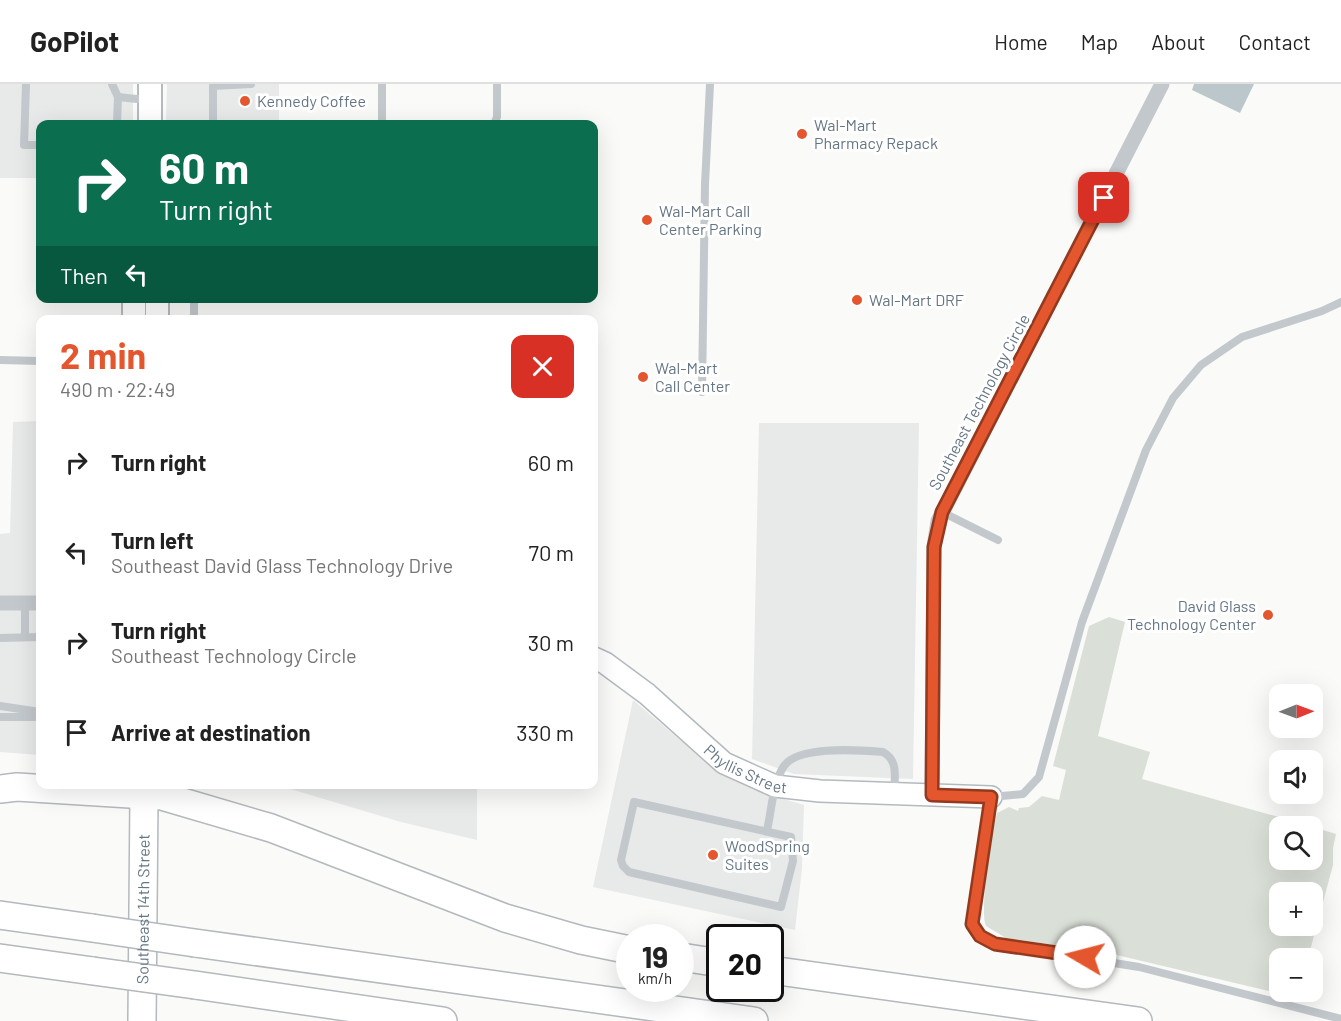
<!DOCTYPE html>
<html lang="en">
<head>
<meta charset="utf-8">
<style>
  body { margin:0; font-family:Barlow,sans-serif; background:#f6f6f6; color:#222; height:100vh; display:flex; flex-direction:column; font-size:22px; white-space:nowrap }
  * { box-sizing:border-box; margin:0 }
  p { font-size:20px; color:#767676 }
  .icon { flex:none; width:33px; height:33px; fill:none; stroke:currentColor; stroke-width:2; stroke-linecap:round; stroke-linejoin:round }
  .map { position:relative; flex:1; overflow:hidden }
  .sheet { position:absolute; left:36px; top:231px; width:562px; height:474px; display:flex; flex-direction:column; background:#fff; border-radius:12px; box-shadow:0 6px 24px #0002 }
  .sheet>* { flex:none }
  .banner { position:absolute; left:36px; top:36px; width:562px; height:183px; border-radius:12px; box-shadow:0 6px 24px #0002; background:#0b6e4f; color:#fff; overflow:hidden }
  .needle { width:39px; rotate:89deg }
  .controls { position:absolute; left:1269px; top:600px; display:grid; gap:12px }
  .controls a { display:grid; place-items:center; width:54px; height:54px; border-radius:12px; background:#fff; box-shadow:0 6px 24px #0002; font-size:30px }
  .speed { position:absolute; left:616px; top:840px; display:flex; gap:12px; font-size:30px; font-weight:700; text-align:center }
  .speed>* { display:grid; place-content:center; width:78px; height:78px; border-radius:50%; background:#fff; box-shadow:0 6px 24px #0002; line-height:1 }
  .speed small { font-size:15px; font-weight:400 }
  .speed .limit { border:3px solid #111; border-radius:9px; background:#fff; color:#111 }
  .pin { position:absolute; display:grid; place-items:center; width:51px; height:51px; color:#fff; margin:-26px; border-radius:12px; box-shadow:0 3px 9px #0006 }
  .me { position:absolute; width:66px; margin:-33px; rotate:278deg; stroke-linejoin:round; filter:drop-shadow(0 0 4px #0008) }
  .turn { display:flex; align-items:center; gap:21px; height:126px; padding:0 24px; font-size:27px }
  .turn .icon { width:78px; height:78px; stroke-width:2.5 }
  .turn b { display:block; font-size:42px; line-height:51px }
  .then { display:flex; align-items:center; height:57px; padding:0 24px; background:#0003; gap:12px; font-size:22px }
  .round { display:grid; place-items:center; flex:none; width:63px; height:63px; border-radius:12px; background:#f6f6f6 }
  .summary { display:flex; align-items:center; justify-content:space-between; height:102px; padding:0 24px }
  h1 { font-size:36px; font-weight:700; line-height:45px; color:#e4572e }
  ul { padding:0; list-style:none }
  li { display:flex; align-items:center; gap:18px; height:90px; padding:0 24px }
  li div { flex:1 }
  li b { display:block; font-size:22px }
  li em { font-style:normal }
  header { display:flex; align-items:center; gap:36px; box-sizing:border-box; height:84px; padding:0 30px; background:#fff; border-bottom:2px solid #e0e0e0 }
  header strong { font-size:28px }
  nav { display:flex; gap:33px; margin-inline-start:auto; font-size:21px }
  .map>svg:first-child { display:block }
</style>
</head>
<body>
<header>
<strong>GoPilot</strong>
<nav><a>Home</a><a>Map</a><a>About</a><a>Contact</a></nav>
</header>
<div class="map">
<svg width="1341" height="937" viewBox="0 0 1341 937">
  <rect width="100%" height="100%" fill="#fafaf8"/>
  <g fill="#e8e9e9">
    <path d="M0,0H133V40H40V94H0Z"/>
    <path d="M167,0H279V40H166Z"/>
    <path d="M40,337V671L0,668V450L10,449L13,338Z"/>
    <path d="M759,339H919L913,695L794,690L752,675Z"/>
    <path d="M633,616L720,690L754,706L804,721L802,784L795,846L593,803Z"/>
    <path d="M277,701H477V756L401,738Z"/>
  </g>
  <path fill="#dadfd7" fill-rule="evenodd" d="M1109,533L1125,538L1098,652L1150,668L1142,695L1311,742H1280V776H1312L1313,743L1336,750L1333,764V781L1308,874H1280V908H1301L1313,911L1311,917L1104,868L1006,854L986,842C979,827 992,748 997,729L1009,723L1018,727L1019,724L1029,723L1042,712L1059,716L1066,686L1053,682L1089,542ZM1280,808H1312V842H1280Z"/>
  <path fill="#bbc7cb" d="M1194,0H1254L1240,29L1192,6Z"/>
  <g fill="none" stroke-linecap="round" stroke-linejoin="round">
    <g stroke="#b3babf" stroke-width="24">
      <g id="secondary">
        <path id="s1" d="M594,574L605,579L647,610L724,679L775,702L820,707L991,713"/>
      </g>
    </g>
    <g stroke="#b5babe" stroke-width="26">
      <g id="primary">
        <path d="M150,40V0"/>
        <path d="M157,214V236"/>
        <path d="M134,236V214"/>
      </g>
    </g>
    <g stroke="#b4b9bd" stroke-width="30">
      <g id="highway">
        <path d="M0,705L17,703L162,712L271,744L505,834L581,856L630,866"/>
        <path d="M0,831L92,844"/>
        <path d="M195,859L754,937"/>
        <path d="M681,873L720,879"/>
        <path d="M0,874L93,887"/>
        <path d="M771,886L1138,937"/>
        <path d="M195,901L443,937"/>
        <path id="s2" d="M142,937L144,712"/>
      </g>
    </g>
    <g stroke="#c3c8cc" stroke-width="8">
      <path d="M26,0L24,61H40"/>
      <path d="M112,0L118,13L117,40"/>
      <path d="M118,13L146,16"/>
      <path d="M213,40V2L251,0"/>
      <path d="M382,40V0"/>
      <path d="M494,40L497,33V0"/>
      <path d="M194,214V236"/>
      <path d="M1341,218L1322,227L1242,253L1201,281L1173,314L1146,366L1082,538L1039,693L1023,710L991,713L972,840L980,852L995,860L1139,883L1341,935"/>
      <path d="M0,276L40,277"/>
      <path d="M702,308L705,100L710,0"/>
      <path d="M942,428L998,456"/>
      <path d="M25,553V519"/>
      <path d="M0,554L40,553"/>
      <path d="M0,622L40,628"/>
      <path d="M0,633H40"/>
      <path d="M634,718L791,753L793,777L781,823L629,788L623,782L621,776Z"/>
      <path d="M767,746C772,726 772,700 784,682C798,661 859,666 883,668C898,676 895,692 894,708"/>
    </g>
    <g stroke="#c3c8cc" stroke-width="15">
      <path d="M0,519H40"/>
      <path d="M932,711L934,463L938,437L1162,0"/>
    </g>
    <use href="#secondary" stroke="#fff" stroke-width="21"/>
    <use href="#primary" stroke="#fff" stroke-width="22"/>
    <use href="#highway" stroke="#fff" stroke-width="27"/>
    <g stroke="#b4b9bd" stroke-width="30" stroke-linecap="butt">
      <g id="highway-bridge">
        <path d="M92,844L195,859"/>
        <path d="M93,887L195,901"/>
      </g>
    </g>
    <use href="#highway-bridge" stroke="#fff" stroke-width="27"/>
  </g>
  <g fill="none" stroke-linecap="round" stroke-linejoin="round">
    <g stroke="#94391e" stroke-width="15">
      <path id="route" d="M1085,873L995,860L980,852L972,840L991,713L932,711L934,463L942,428L1104,114"/>
    </g>
    <use href="#route" stroke="#e4572e" stroke-width="10"/>
  </g>
  <g fill="#e4572e" stroke="#fff" stroke-width="2">
    <circle cx="245" cy="17" r="6"/>
    <circle cx="802" cy="50" r="6"/>
    <circle cx="647" cy="136" r="6"/>
    <circle cx="857" cy="216" r="6"/>
    <circle cx="643" cy="293" r="6"/>
    <circle cx="1268" cy="531" r="6"/>
    <circle cx="713" cy="771" r="6"/>
  </g>
  <g text-anchor="middle" stroke-width="6" stroke-linejoin="round" paint-order="stroke">
    <g font-size="16" fill="#657683" stroke="#fff" text-anchor="start">
      <text x="257" y="23">Kennedy Coffee</text>
      <text x="814" y="47">Wal-Mart<tspan x="814" dy="18">Pharmacy Repack</tspan></text>
      <text x="659" y="133">Wal-Mart Call<tspan x="659" dy="18">Center Parking</tspan></text>
      <text x="869" y="222">Wal-Mart DRF</text>
      <text x="655" y="290">Wal-Mart<tspan x="655" dy="18">Call Center</tspan></text>
      <text x="1256" y="528" text-anchor="end">David Glass<tspan x="1256" dy="18">Technology Center</tspan></text>
      <text x="725" y="768">WoodSpring<tspan x="725" dy="18">Suites</tspan></text>
    </g>
    <g font-size="16" fill="#657683" stroke="#fff">
      <text transform="translate(979 318) rotate(-62)" y="6">Southeast Technology Circle</text>
      <text dy="6" stroke="none"><textPath href="#s1" startOffset="190">Phyllis Street</textPath></text>
      <text dy="6" stroke="none"><textPath href="#s2" startOffset="112">Southeast 14th Street</textPath></text>
    </g>
  </g>
</svg>
<div class="controls">
<a><svg class="needle" viewBox="-14 -14 28 28"><path d="M0-13l5 13h-10z" fill="#e53935"/><path d="M0 13l5-13h-10z" fill="#767676"/></svg></a>
<a><svg class="icon" aria-label="sound" viewBox="0 0 24 24"><path d="M4 9h4l5-4v14l-5-4H4zM17 9q2 3 0 6"/></svg></a>
<a><svg class="icon" aria-label="search" viewBox="0 0 24 24"><circle cx="10" cy="10" r="6"/><path d="M15 15l6 6"/></svg></a>
<a>+</a>
<a>−</a>
</div>
<div class="speed"><div>19<small>km/h</small></div><div class="limit">20</div></div>
<div class="pin" style="left:1104px;top:114px;background:#d93025"><svg class="icon" aria-label="arrive" viewBox="0 0 24 24"><path d="M6 21V4h12l-3 4 3 4H6"/></svg></div>
<svg class="me" style="left:1085px;top:873px" viewBox="-20 -20 40 40"><circle r="19" fill="#fff"/><path d="M0-13L10 11 0 6-10 11z" fill="#e4572e"/></svg>
<div class="banner">
<div class="turn"><svg class="icon" aria-label="right" viewBox="0 0 24 24"><path d="M7 20v-9h11M14 6l5 5-5 5"/></svg><div><b>60 m</b>Turn right</div></div>
<div class="then">Then<svg class="icon" aria-label="left" viewBox="0 0 24 24"><path d="M17 20v-9H6M10 6l-5 5 5 5"/></svg></div>
</div>
<section class="sheet">
<div class="summary"><div><h1>2 min</h1><p>490 m · 22:49</p></div><a class="round" style="background:#d93025;color:#fff"><svg class="icon" aria-label="close" viewBox="0 0 24 24"><path d="M6 6l12 12M18 6L6 18"/></svg></a></div>
<ul>
<li><svg class="icon" aria-label="right" viewBox="0 0 24 24"><path d="M7 20v-9h11M14 6l5 5-5 5"/></svg><div><b>Turn right</b></div><em>60 m</em></li>
<li><svg class="icon" aria-label="left" viewBox="0 0 24 24"><path d="M17 20v-9H6M10 6l-5 5 5 5"/></svg><div><b>Turn left</b><p>Southeast David Glass Technology Drive</p></div><em>70 m</em></li>
<li><svg class="icon" aria-label="right" viewBox="0 0 24 24"><path d="M7 20v-9h11M14 6l5 5-5 5"/></svg><div><b>Turn right</b><p>Southeast Technology Circle</p></div><em>30 m</em></li>
<li><svg class="icon" aria-label="arrive" viewBox="0 0 24 24"><path d="M6 21V4h12l-3 4 3 4H6"/></svg><div><b>Arrive at destination</b></div><em>330 m</em></li>
</ul>
</section>
</div>
</body>
</html>
